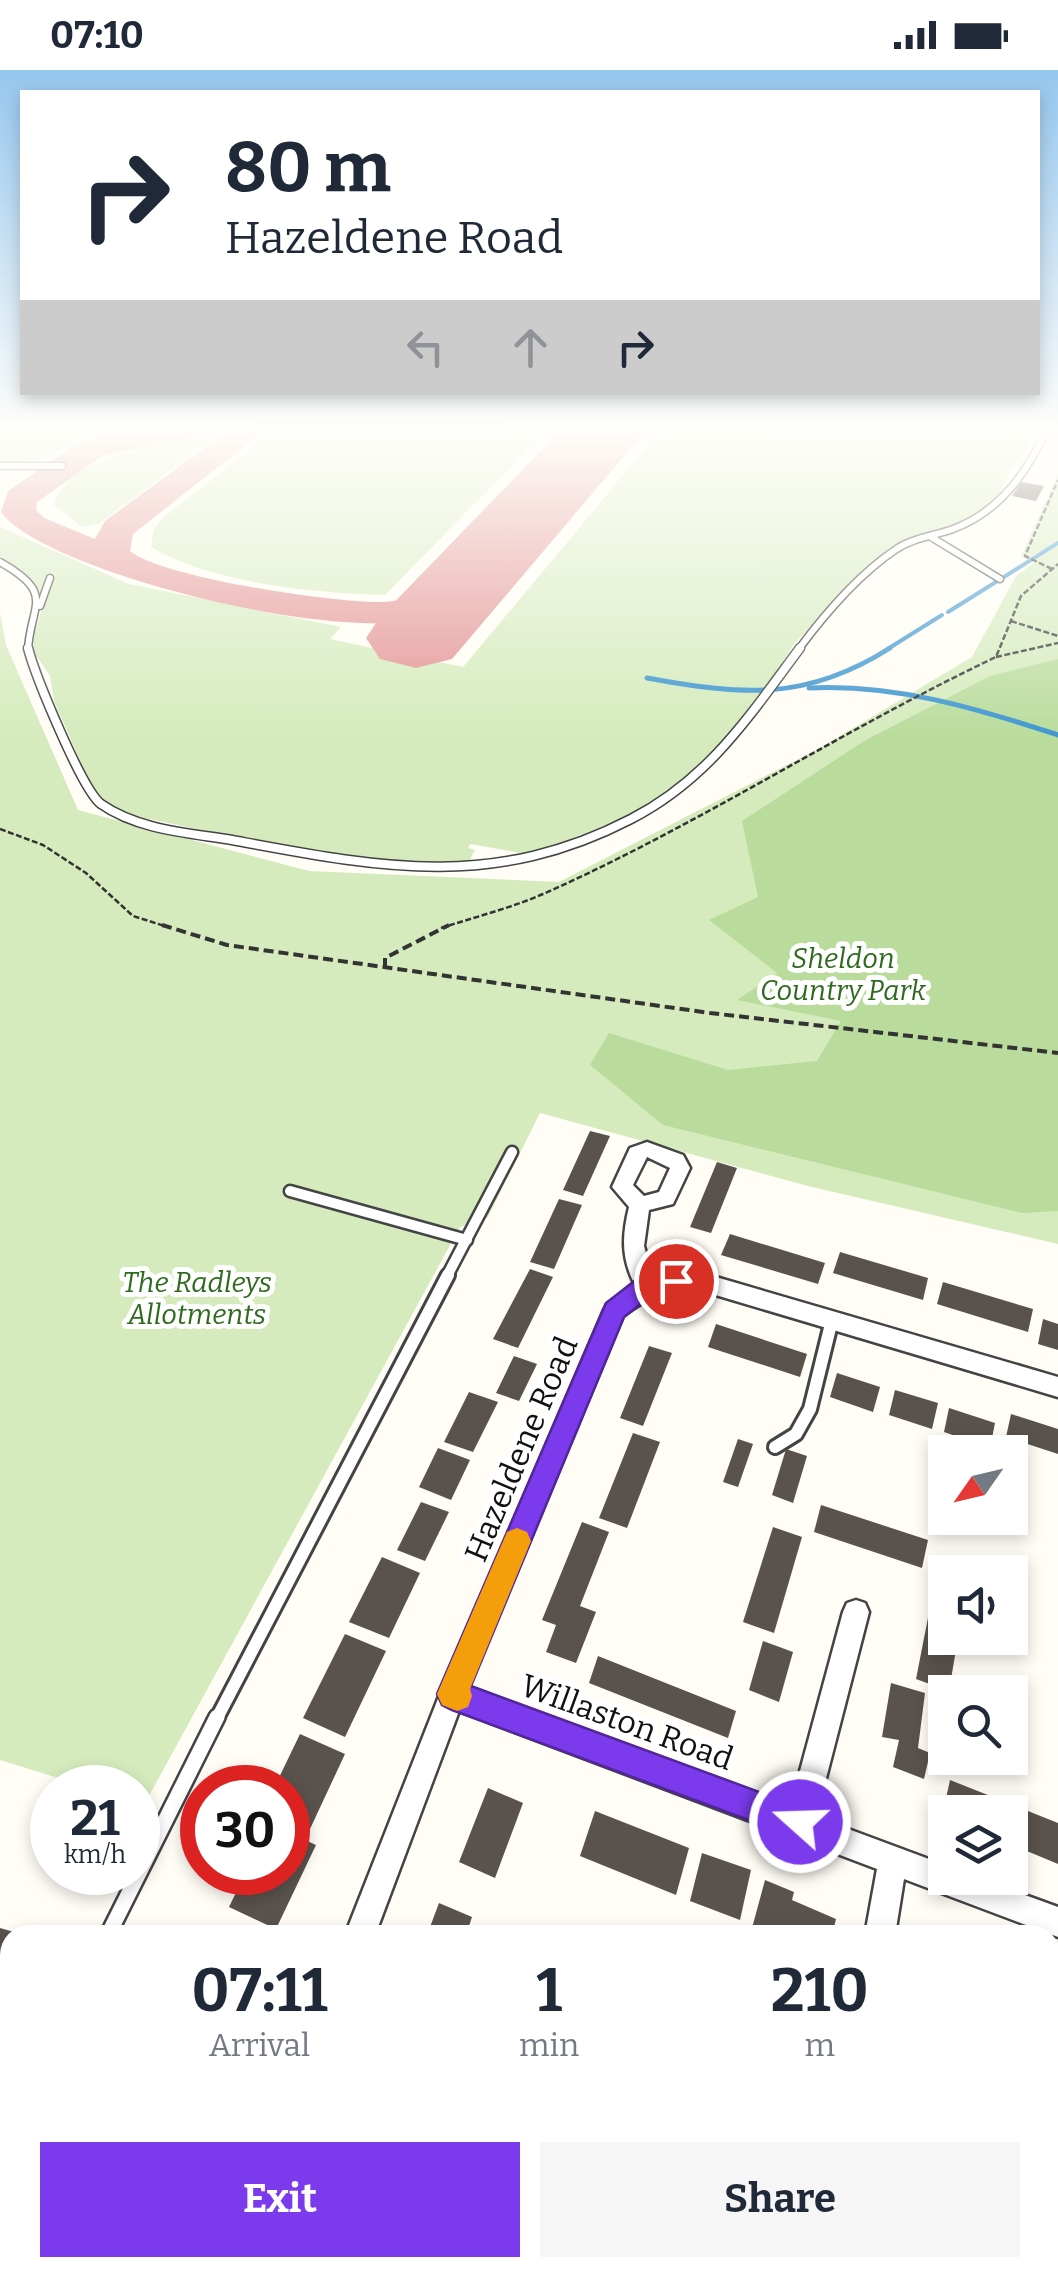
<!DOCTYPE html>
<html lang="en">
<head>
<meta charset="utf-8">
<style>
  body { margin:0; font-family:Bitter,serif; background:#f6f6f7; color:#1f2937; height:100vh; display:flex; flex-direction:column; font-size:38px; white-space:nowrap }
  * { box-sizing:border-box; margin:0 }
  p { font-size:32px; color:#747a83 }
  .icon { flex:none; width:55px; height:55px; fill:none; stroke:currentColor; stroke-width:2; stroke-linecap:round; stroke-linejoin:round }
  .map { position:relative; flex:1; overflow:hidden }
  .side { position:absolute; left:0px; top:1855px; width:1060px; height:352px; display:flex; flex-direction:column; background:#fff; border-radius:30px 30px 0 0; box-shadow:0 5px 15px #0003 }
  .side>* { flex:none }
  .top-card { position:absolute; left:20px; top:20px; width:1020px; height:305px; border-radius:0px; box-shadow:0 5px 15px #0003; background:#fff; color:#1f2937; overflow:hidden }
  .needle { width:65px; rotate:236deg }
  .buttons { position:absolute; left:928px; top:1365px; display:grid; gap:20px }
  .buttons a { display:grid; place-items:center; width:100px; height:100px; border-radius:0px; background:#fff; box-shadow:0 5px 15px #0003; font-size:50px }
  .speed { position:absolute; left:30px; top:1695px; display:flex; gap:20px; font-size:50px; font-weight:700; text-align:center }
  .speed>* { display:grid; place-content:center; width:130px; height:130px; border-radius:50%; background:#fff; box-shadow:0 5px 15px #0003; line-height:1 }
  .speed small { font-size:25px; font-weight:400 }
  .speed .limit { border:15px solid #d22; background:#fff; color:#111 }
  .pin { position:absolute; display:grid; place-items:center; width:85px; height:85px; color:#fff; margin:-42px; border:5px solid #fff; border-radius:50%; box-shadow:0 2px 10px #0007 }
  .me { position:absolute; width:110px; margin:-55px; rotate:290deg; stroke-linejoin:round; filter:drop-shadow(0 0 8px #0008) }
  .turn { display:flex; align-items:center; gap:35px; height:210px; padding:0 40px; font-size:45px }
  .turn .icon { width:130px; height:130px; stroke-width:2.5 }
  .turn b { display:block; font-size:70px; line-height:85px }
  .lanes { display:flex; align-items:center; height:95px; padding:0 40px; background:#0003; justify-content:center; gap:50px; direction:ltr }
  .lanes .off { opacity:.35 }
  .eta { display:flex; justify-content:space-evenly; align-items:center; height:170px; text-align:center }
  .eta b { font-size:60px; font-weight:700; line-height:70px }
  .cta { display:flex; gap:20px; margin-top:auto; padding:20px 40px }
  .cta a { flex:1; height:115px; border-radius:0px; background:#7c3aed; color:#fff; font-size:40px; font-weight:700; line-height:115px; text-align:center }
  .cta a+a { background:#f6f6f7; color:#1f2937 }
  .status { display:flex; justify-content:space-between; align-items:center; height:70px; padding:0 50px; background:#fff; direction:ltr }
  .status svg { height:28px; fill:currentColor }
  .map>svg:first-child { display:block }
</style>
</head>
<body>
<div class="status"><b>07:10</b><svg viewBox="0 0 49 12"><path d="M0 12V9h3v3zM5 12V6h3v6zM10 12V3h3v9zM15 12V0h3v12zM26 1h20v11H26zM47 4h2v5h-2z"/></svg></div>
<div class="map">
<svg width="1058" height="2207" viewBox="0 0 1058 2207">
  <rect width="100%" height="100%" fill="#fffdf5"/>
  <g fill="#d5ebbd">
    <path d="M0,360H124L79,370L42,390L0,394Z"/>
    <path d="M275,360H547L385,525C315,523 211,513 151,477L154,459L164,447Z"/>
    <path d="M661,360H1039L1008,405L997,429L973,446L886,481L794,574L760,628L719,678L673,719L632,744L532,785L470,774L468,778L475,780L467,795L371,793L276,776L140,747L111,737L91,716L54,631L50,606L34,582L33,567L44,533L25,505L0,486V457L129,514L341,557L330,569L463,597Z"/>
    <path d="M198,367L210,371L100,453L82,457L54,435C65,387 158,375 198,367Z"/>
    <path d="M1058,404V1174L808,1116L540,1043L488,1147L460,1157L144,1735L138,1733V1718L87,1717L0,1690V542L6,575L78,740L309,801L559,812L820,678L972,587L1016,506L1035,492L1021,486Z"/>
    <path d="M195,2198H361L381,2207H191Z"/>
  </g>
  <path fill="#b9dc9c" d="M1058,589V1141L1022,1143L663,1055L590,995L609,963L728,1000L817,991L841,951L737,930L777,903L709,850L758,827L742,751L864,671L990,606Z"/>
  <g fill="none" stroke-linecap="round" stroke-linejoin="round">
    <g stroke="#3f96cf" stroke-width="4">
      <path d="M948,542L1058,473"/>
      <path d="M886,580L942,545"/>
    </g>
    <g stroke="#3f96cf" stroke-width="5">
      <path d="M647,608C742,625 805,632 890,578"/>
      <path d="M809,618C896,614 976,638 1058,665"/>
    </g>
    <path fill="#e29292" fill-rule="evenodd" d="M135,360H202L197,367L104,385L37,432L36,440L44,448L95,469L105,451L229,360H265L133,464L130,481C163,508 339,534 385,532C413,530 441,512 467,519L473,527C423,600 45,506 1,442L8,421L83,370Z"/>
    <path fill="#e29292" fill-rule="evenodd" d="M561,360H646L452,589L416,598L380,589L366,568L380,547Z"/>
  </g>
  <g fill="#5a524d">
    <path d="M1021,412L1044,416L1036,431L1012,426Z"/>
    <path d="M590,1061L610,1066L583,1126L563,1120Z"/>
    <path d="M717,1092L737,1098L711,1163L690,1157Z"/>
    <path d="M559,1129L582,1135L554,1199L530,1192Z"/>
    <path d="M730,1164L825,1193L818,1214L721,1185Z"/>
    <path d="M840,1182L928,1208L923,1230L833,1203Z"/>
    <path d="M530,1199L553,1207L518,1278L493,1269Z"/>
    <path d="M943,1212L1033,1239L1028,1262L937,1234Z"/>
    <path d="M1043,1249L1058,1254V1280L1038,1274Z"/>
    <path d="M716,1254L807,1284L800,1307L708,1277Z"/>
    <path d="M649,1276L672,1283L643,1356L620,1348Z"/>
    <path d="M514,1286L537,1294L519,1331L496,1323Z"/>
    <path d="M837,1303L880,1317L873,1342L830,1327Z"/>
    <path d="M895,1320L938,1333L932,1359L889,1345Z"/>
    <path d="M469,1322L498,1332L473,1382L444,1372Z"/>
    <path d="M949,1338L995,1353L990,1378L944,1362Z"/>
    <path d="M1011,1344L1058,1359V1384L1006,1367Z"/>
    <path d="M633,1363L660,1372L627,1458L599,1448Z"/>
    <path d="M738,1369L753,1374L738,1417L723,1412Z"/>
    <path d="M438,1378L470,1390L451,1430L419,1417Z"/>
    <path d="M786,1379L807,1386L793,1433L772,1425Z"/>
    <path d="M421,1432L449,1442L425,1491L397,1480Z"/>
    <path d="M821,1435L928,1470L922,1498L814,1462Z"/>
    <path d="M582,1452L609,1462L580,1536L596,1542L576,1593L546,1582L556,1555L542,1550Z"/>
    <path d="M773,1457L802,1467L774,1563L743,1552Z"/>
    <path d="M382,1487L420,1503L389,1568L349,1552Z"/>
    <path d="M936,1507L945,1510V1568H958L949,1621L916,1609Z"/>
    <path d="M345,1564L386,1581L345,1667L303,1648Z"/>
    <path d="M763,1571L793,1582L779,1632L749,1620Z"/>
    <path d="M598,1586L736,1641L728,1668L589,1613Z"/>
    <path d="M891,1613L925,1623L918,1678L930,1683L924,1709L893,1697L899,1670L882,1667Z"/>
    <path d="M300,1664L345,1684L310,1759L288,1749V1718H274Z"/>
    <path d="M950,1710L1058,1753V1794L1010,1774V1742H943Z"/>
    <path d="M488,1718L523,1733L495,1808L459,1792Z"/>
    <path d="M595,1741L689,1778L676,1825L580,1786Z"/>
    <path d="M288,1762L316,1775L276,1859L229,1837L246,1802H288Z"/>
    <path d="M702,1783L751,1800L740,1850L690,1831Z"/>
    <path d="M765,1810L794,1822L792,1830L836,1849L832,1865L785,1862L769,1865L752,1858Z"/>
    <path d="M439,1833L472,1847L466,1865H427Z"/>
    <path d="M0,1858L21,1864L10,1865V1902L0,1899Z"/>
  </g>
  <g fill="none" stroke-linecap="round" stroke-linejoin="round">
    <g stroke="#444" stroke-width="9">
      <g id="service-far4">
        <path d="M0,396H62"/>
        <path d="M931,467L1000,509"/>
        <path d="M0,492C57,524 30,535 28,580"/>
        <path d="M40,536L50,508"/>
        <path d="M798,580C824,545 858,505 895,480C912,468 934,466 953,459C999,442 1027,404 1046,360"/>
      </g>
    </g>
    <g stroke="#444" stroke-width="11">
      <path id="service-far3" d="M28,578C35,605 82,720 101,734C138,760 190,763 232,770C378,797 492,821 631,749C709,709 750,645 800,578"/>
    </g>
    <g stroke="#444" stroke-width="15">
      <g id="service-far2">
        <path d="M290,1121L467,1170"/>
        <path d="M446,1208L512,1082"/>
      </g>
    </g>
    <g stroke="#444" stroke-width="18">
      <g id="service-far1">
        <path d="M775,1377L796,1364L810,1339L832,1250"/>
        <path d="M216,1650L448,1205"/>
      </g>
    </g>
    <g stroke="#444" stroke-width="20">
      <g id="service">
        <path d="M108,1865L217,1647"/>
        <path d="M0,2200L18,2207"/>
        <path d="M141,2207L147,2198"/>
      </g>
    </g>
    <g stroke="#444" stroke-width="5">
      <g id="minor">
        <path d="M647,1072L683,1085L690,1098L673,1134L649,1140L644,1176L653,1208L680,1203L709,1205L1058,1307V1327L709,1223C670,1219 655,1222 623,1246L468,1618L790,1738L843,1542L847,1533L856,1530L865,1533L869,1542L816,1747L945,1795V1808H978L1058,1837V1867L904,1809L895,1865H865L877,1799L459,1641L375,1865H345L443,1616L604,1240L607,1234L635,1215C621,1188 622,1166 629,1137L612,1117L630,1078ZM647,1087L670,1098L659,1122L644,1126L633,1115Z"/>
        <path d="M772,2198H806L805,2207H771Z"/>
      </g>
    </g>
    <g stroke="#444" stroke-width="5">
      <g id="tertiary">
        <path d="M0,2001L10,2005V2045L0,2041Z"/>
        <path d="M410,2198H467L471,2207H414Z"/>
      </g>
    </g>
    <g stroke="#333" stroke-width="2.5" stroke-dasharray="6 2.5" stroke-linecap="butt">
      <path d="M1052,499L1025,486L1058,410"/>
      <path d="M1011,551L1058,566"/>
      <path d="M996,587L1058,573"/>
      <path d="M0,759L43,775L86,803L133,846L171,858"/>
      <path d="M441,858C475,847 511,838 543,824C699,755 842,660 996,587L1021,526L1058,494"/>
    </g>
    <g stroke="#333" stroke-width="4" stroke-dasharray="10 5" stroke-linecap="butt">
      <path d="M162,855L227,875L710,943L1058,983"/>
      <path d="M385,898V888L449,855"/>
    </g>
    <use href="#service-far4" stroke="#fff" stroke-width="6"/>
    <use href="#service-far3" stroke="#fff" stroke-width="8"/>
    <use href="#service-far2" stroke="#fff" stroke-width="10"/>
    <use href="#service-far1" stroke="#fff" stroke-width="12"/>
    <use href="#service" stroke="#fff" stroke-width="15"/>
    <use href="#minor" fill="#fff" fill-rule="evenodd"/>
    <use href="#tertiary" fill="#fff" fill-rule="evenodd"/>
  </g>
  <linearGradient id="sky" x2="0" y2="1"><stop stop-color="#95c6ee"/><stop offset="0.54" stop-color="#fffefa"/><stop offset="1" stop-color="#fffefa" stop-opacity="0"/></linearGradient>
  <rect width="1058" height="669" fill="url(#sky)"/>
  <path fill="#7c3aed" stroke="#51269a" stroke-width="2.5" d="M676,1201L685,1204L689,1211L685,1218L652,1225L624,1247L471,1616L811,1741L816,1752L811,1764L800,1769L452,1640L442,1635L437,1624L606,1233L637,1209Z"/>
  <path fill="#f59e0b" d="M517,1458L527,1462L531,1471L470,1619L472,1626L468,1637L457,1641L442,1635L437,1624L507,1462Z"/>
  <g text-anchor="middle" stroke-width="10" stroke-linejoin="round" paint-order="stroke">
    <g font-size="28" font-style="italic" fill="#2f6b1f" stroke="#fff">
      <text x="843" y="898">Sheldon<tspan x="843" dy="32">Country Park</tspan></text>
      <text x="197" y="1222">The Radleys<tspan x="197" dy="32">Allotments</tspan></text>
    </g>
    <g font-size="32" fill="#111" stroke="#fff">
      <text transform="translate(521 1379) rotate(-67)" y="11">Hazeldene Road</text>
      <text transform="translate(627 1652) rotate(20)" y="11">Willaston Road</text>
    </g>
  </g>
</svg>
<div class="buttons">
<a><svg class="needle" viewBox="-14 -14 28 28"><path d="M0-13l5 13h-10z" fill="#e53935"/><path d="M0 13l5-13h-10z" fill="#747a83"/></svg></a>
<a><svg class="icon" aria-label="sound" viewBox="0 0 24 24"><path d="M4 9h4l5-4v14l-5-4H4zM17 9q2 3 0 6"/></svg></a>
<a><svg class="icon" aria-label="search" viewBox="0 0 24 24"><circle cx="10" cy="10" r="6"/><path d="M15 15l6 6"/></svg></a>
<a><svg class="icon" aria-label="layers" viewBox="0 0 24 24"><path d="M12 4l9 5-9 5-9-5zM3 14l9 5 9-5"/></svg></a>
</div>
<div class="speed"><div>21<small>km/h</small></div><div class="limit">30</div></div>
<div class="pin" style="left:676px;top:1211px;background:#d93025"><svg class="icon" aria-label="arrive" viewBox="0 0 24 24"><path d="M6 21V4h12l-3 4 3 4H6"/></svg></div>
<svg class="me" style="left:800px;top:1752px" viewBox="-20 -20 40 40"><circle r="17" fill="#7c3aed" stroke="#fff" stroke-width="3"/><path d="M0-11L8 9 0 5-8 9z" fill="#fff"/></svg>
<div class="top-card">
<div class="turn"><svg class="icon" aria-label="right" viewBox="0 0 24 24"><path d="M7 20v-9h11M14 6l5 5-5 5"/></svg><div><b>80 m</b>Hazeldene Road</div></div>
<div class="lanes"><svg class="icon off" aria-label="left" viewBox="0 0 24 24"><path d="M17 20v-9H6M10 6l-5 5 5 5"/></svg><svg class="icon off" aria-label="ahead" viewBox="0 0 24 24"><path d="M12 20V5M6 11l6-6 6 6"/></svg><svg class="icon" aria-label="right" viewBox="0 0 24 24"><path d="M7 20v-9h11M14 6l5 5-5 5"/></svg></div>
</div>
<section class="side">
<div class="eta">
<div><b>07:11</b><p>Arrival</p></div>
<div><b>1</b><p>min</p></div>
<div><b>210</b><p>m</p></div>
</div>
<div class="cta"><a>Exit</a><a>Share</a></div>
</section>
</div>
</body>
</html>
